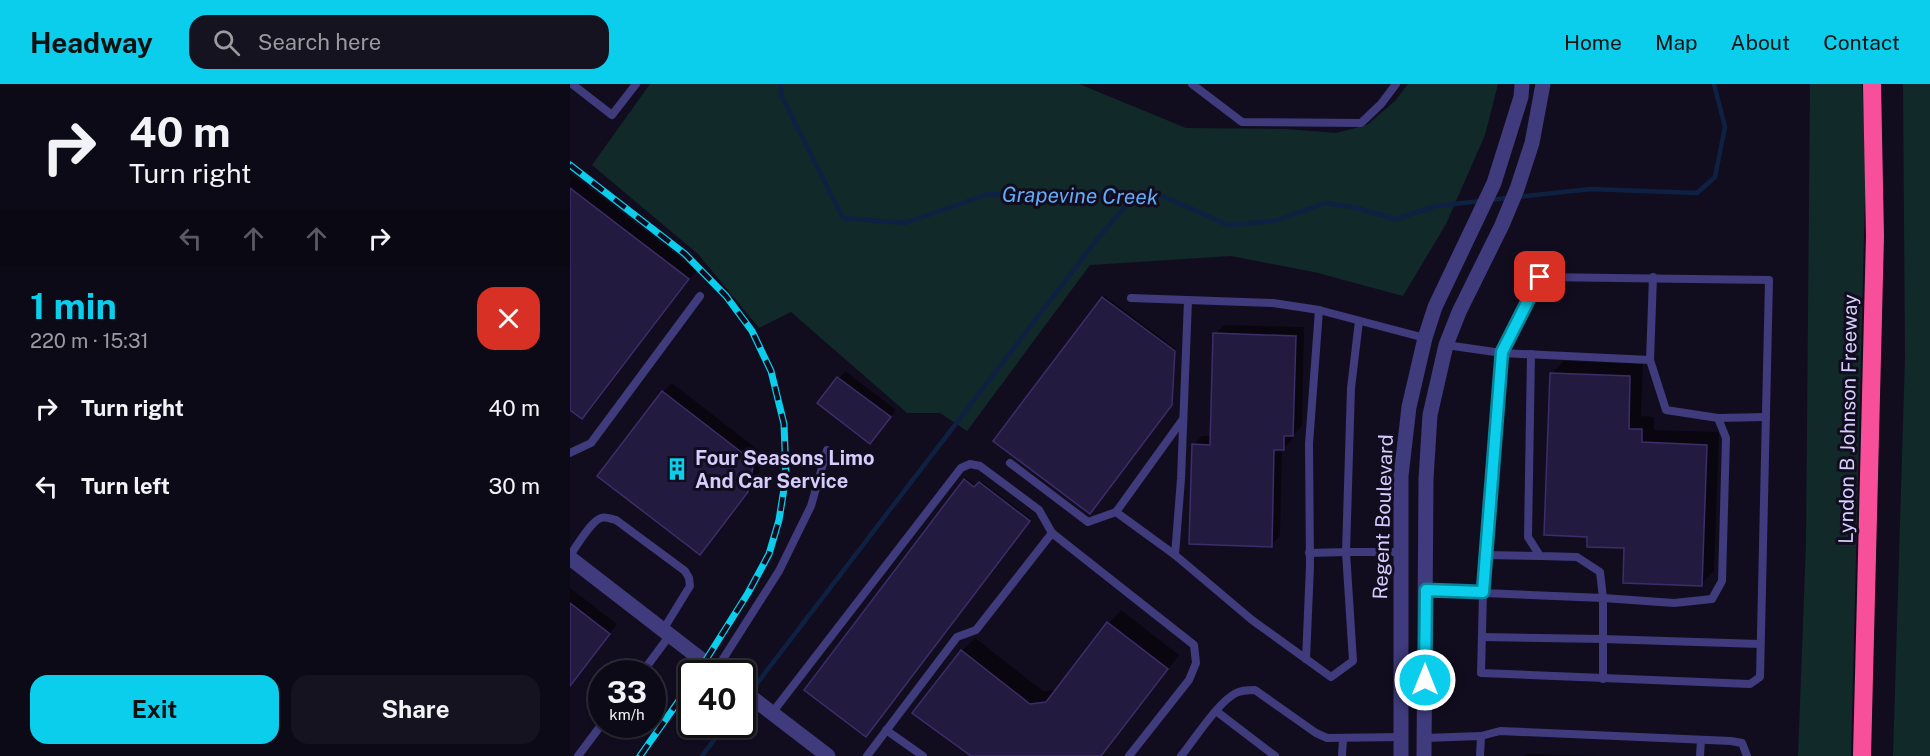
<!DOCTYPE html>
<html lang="en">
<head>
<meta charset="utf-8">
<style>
  body { margin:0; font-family:"Public Sans",sans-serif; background:#161320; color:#f1f3f6; height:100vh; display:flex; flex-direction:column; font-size:22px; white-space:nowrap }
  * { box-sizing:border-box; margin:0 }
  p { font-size:20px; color:#9a9aa1 }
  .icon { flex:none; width:33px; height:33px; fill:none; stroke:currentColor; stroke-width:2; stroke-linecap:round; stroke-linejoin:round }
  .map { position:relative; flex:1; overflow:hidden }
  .side { display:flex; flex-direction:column; background:#0d0a17; width:570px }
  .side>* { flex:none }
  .banner { background:#0d0a17; color:#f1f3f6; overflow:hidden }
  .speed { position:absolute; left:18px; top:576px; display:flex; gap:12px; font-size:30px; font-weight:700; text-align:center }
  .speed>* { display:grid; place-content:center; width:78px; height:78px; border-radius:50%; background:#0d0a17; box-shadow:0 2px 4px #0004,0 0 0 2px #2d2b36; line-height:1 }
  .speed small { font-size:15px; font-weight:400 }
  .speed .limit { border:3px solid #111; border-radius:9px; background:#fff; color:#111 }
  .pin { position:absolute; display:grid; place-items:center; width:51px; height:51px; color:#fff; margin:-26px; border-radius:12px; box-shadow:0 3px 9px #0006 }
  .me { position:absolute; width:66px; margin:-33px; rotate:0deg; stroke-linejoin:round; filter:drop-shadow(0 0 4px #0008) }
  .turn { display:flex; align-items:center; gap:21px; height:126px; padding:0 30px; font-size:27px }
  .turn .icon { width:78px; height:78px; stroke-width:2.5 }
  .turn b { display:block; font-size:42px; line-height:51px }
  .lanes { display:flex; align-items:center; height:57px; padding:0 30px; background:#0003; justify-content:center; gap:30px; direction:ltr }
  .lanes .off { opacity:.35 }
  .round { display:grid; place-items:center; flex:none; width:63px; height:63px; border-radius:18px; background:#161320 }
  .headline { display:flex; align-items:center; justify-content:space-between; height:102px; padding:0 30px }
  h1 { font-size:36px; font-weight:700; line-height:45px; color:#0bcdec }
  .cta { display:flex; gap:12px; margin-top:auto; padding:12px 30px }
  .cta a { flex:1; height:69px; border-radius:18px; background:#0bcdec; color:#111; font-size:24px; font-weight:700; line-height:69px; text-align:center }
  .cta a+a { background:#161320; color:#f1f3f6 }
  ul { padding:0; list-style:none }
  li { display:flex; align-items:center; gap:18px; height:78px; padding:0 30px }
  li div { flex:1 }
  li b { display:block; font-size:22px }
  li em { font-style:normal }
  header { display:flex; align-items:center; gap:36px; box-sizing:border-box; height:84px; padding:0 30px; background:#0bcdec; color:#111 }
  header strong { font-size:28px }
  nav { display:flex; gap:33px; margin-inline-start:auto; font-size:21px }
  .search { width:420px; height:54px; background:#161320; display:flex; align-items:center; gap:15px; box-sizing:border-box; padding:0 21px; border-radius:18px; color:#9a9aa1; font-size:22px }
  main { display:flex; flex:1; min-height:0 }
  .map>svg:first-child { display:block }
</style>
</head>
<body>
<header>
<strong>Headway</strong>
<div class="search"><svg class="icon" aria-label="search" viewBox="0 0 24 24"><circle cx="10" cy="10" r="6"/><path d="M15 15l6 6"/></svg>Search here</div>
<nav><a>Home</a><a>Map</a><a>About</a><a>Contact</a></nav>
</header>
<main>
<section class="side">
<div class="banner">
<div class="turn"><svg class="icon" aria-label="right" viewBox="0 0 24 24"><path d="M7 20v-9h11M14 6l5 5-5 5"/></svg><div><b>40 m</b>Turn right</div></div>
<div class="lanes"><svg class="icon off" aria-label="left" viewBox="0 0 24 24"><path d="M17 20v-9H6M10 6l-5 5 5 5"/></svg><svg class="icon off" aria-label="ahead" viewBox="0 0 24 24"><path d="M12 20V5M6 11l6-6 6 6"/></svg><svg class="icon off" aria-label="ahead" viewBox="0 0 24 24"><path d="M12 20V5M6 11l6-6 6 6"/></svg><svg class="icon" aria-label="right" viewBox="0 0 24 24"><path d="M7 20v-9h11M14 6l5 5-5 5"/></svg></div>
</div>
<div class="headline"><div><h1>1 min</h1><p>220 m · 15:31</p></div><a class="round" style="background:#d93025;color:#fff"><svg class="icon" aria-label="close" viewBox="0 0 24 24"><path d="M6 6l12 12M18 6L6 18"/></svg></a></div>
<ul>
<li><svg class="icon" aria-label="right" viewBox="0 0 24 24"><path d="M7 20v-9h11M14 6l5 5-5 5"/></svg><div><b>Turn right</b></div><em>40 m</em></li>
<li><svg class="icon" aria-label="left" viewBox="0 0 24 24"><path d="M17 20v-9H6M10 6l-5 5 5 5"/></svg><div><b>Turn left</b></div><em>30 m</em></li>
</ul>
<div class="cta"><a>Exit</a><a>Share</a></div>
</section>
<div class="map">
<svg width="1360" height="672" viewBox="0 0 1360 672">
  <rect width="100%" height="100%" fill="#110d1f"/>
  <g fill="#112929">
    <path d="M80,0H509L616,44L716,45L766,49L797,41L825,17L838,0H928L915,51L876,140L833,212L744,188L661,172L520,181L397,347L370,329H337L221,228L189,244L128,170L22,81Z"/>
    <path d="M1240,0H1292L1296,71L1281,672H1228L1236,459Z"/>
    <path d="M1333,0H1360V672H1323L1335,273Z"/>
  </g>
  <g fill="#0007">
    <path d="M0,89L127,186L21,325L12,333L0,324Z"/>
    <path d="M535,212L606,265L603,317L520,428L425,357Z"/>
    <path d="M654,241L734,243L732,342L723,351L722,356L712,365L710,452L701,461L623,361L632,352H642L645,250Z"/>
    <path d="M994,277L1073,280L1071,332L1084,333V346L1149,348L1144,487L1131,500L1056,463L1019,451L981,290Z"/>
    <path d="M275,287L326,326L307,351L249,319Z"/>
    <path d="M102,299L192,369L187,398L139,460L130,469L93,308Z"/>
    <path d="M396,394L407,402L411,397L461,435L296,651L236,605Z"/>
    <path d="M0,504L47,540L0,602Z"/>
    <path d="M551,526L609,571L532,672H402L392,567L405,554L473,607L487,606L539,539Z"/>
    <path d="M956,670L1026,672H954Z"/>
  </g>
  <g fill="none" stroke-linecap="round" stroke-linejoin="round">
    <g stroke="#0e2142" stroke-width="4.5">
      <path d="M211,0V11L273,134L335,139L418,110L544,111L562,115L588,110L658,141L704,137L755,119L783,123L826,135L866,122L911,117"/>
      <path d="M920,116L1021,105L1127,109L1145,93L1155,43L1144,0"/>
      <path d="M172,619L528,154L562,115"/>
      <path d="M132,672L156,640"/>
    </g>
  </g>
  <g fill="#231a3f" stroke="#3c2e6a" stroke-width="1.5">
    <path d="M0,104L119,195L12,335L0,326Z"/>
    <path d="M532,213L605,267L602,321L520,430L423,357Z"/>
    <path d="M643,249L726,252L723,352H714V366H704L702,463L619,460L622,360L640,361Z"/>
    <path d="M980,289L1060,292L1059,345H1072V358L1137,361L1132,502L1053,499L1054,464L1017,463V453L974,451Z"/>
    <path d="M267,293L321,333L300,360L247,319Z"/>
    <path d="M92,307L184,378L178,408L130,471L27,392Z"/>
    <path d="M394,395L404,403L409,398L460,437L296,653L234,606Z"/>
    <path d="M0,519L40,550L0,602Z"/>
    <path d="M537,538L598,585L531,672H401L342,629L391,566L460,620L476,618Z"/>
  </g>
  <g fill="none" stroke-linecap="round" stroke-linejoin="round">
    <g stroke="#3f3b7c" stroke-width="8">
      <path d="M2,0L42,31L66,0"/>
      <path d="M622,0L672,38L791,39L811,20L826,0"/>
      <path d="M561,214L703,219L749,226L855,254"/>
      <path d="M618,216L611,395L605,471L682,536L761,593L783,577L776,468H831"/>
      <path d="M961,270L958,453L970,472L1007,473L1030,488L1033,514L1104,519L1142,515L1152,497L1156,354L1148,334L1096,326L1080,276"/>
      <path d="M1148,334L1196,333"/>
      <path d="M0,369L21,359L130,212"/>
      <path d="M440,379L518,438L546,428"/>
      <path d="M739,469L776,468L781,304L789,237"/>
      <path d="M0,471C7,462 21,437 31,434C36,432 41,435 46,436L115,487L119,494L120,502L93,546"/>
      <path d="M605,471L546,428L613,335"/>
      <path d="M916,471L970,472"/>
      <path d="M856,506L913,509L911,589L1180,600L1190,593L1199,196L970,193L932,269L876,261"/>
      <path d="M912,553L1033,555L1190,560"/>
      <path d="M736,575L740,482L739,360L749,226"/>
      <path d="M146,586L209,487L241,422L257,366"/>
      <path d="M71,590L100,551"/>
      <path d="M1033,595V514L913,509L932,269L1080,276L1083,193"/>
      <path d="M646,627L705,672"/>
      <path d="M202,629L391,384L400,380L410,382L469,426L482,449"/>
      <path d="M316,646L353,672"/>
      <path d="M854,654L911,652L930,647L1161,657L1172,659L1177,672"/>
      <path d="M8,672L32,640"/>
      <path d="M297,672L387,553L406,546L482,449L624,561L626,579L619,596L559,672"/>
      <path d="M611,672C624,656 649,617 666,609C672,606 678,606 685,606L746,649L757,654L831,653"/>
      <path d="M772,672L773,655"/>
      <path d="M910,672L911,652"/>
      <path d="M1130,672L1131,656"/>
    </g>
    <g stroke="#3f3b7c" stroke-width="15">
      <path d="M0,474L150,590"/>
      <path d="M172,606L258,672"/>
    </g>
    <g stroke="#3f3b7c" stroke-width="15">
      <path d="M831,672V392L839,323L855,254L865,223L924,99L951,13L952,0"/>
      <path d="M854,672L856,395L860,331L876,261L889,228L932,141L947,105L962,59L973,0"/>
    </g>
    <path stroke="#f74f99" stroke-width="18" d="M1292,672L1305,152L1302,0"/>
    <g stroke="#0bcdec" stroke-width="7">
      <g id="rail">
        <path d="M0,81L115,170L156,212L182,247L201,287L214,340L216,392L209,436L199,470L178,509L127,590"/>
        <path d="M70,672L122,598"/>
      </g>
    </g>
    <use href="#rail" stroke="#110d1f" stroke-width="4.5" stroke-dasharray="14" stroke-linecap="butt"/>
  </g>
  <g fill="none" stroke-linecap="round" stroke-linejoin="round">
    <g stroke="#078599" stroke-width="15">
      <path id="route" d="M855,596L856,506L913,508L932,268L970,193"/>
    </g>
    <use href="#route" stroke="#0bcdec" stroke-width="10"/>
  </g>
  <defs>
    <g id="building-bare" transform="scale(1.8)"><path d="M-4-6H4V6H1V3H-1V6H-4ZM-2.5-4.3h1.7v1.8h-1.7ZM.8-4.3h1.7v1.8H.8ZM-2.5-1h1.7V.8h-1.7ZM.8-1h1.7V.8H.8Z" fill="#0bcdec" stroke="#110d1f" stroke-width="2.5" paint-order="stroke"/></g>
  </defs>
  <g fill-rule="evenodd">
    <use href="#building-bare" x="107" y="385"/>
  </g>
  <g text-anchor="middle" stroke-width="6" stroke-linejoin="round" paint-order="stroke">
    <g font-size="20" fill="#d5cefd" stroke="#110d1f">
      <text transform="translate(1278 335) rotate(-89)" y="7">Lyndon B Johnson Freeway</text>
      <text transform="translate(813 433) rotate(-88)" y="7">Regent Boulevard</text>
    </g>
    <g font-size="20" font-weight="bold" fill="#d5cefd" stroke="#110d1f" text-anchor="start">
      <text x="125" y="381">Four Seasons Limo<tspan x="125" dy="23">And Car Service</tspan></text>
    </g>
    <g font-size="21" font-style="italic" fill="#61acf8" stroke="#110d1f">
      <text transform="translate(510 112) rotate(1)" y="7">Grapevine Creek</text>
    </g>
  </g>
</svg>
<div class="speed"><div>33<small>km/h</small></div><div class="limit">40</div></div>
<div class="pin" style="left:970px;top:193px;background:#d93025"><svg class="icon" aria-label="arrive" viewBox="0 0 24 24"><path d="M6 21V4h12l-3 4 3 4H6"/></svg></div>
<svg class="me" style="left:855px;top:596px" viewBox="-20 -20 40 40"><circle r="17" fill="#0bcdec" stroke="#fff" stroke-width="3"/><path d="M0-11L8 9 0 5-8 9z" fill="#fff"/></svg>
</div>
</main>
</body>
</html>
